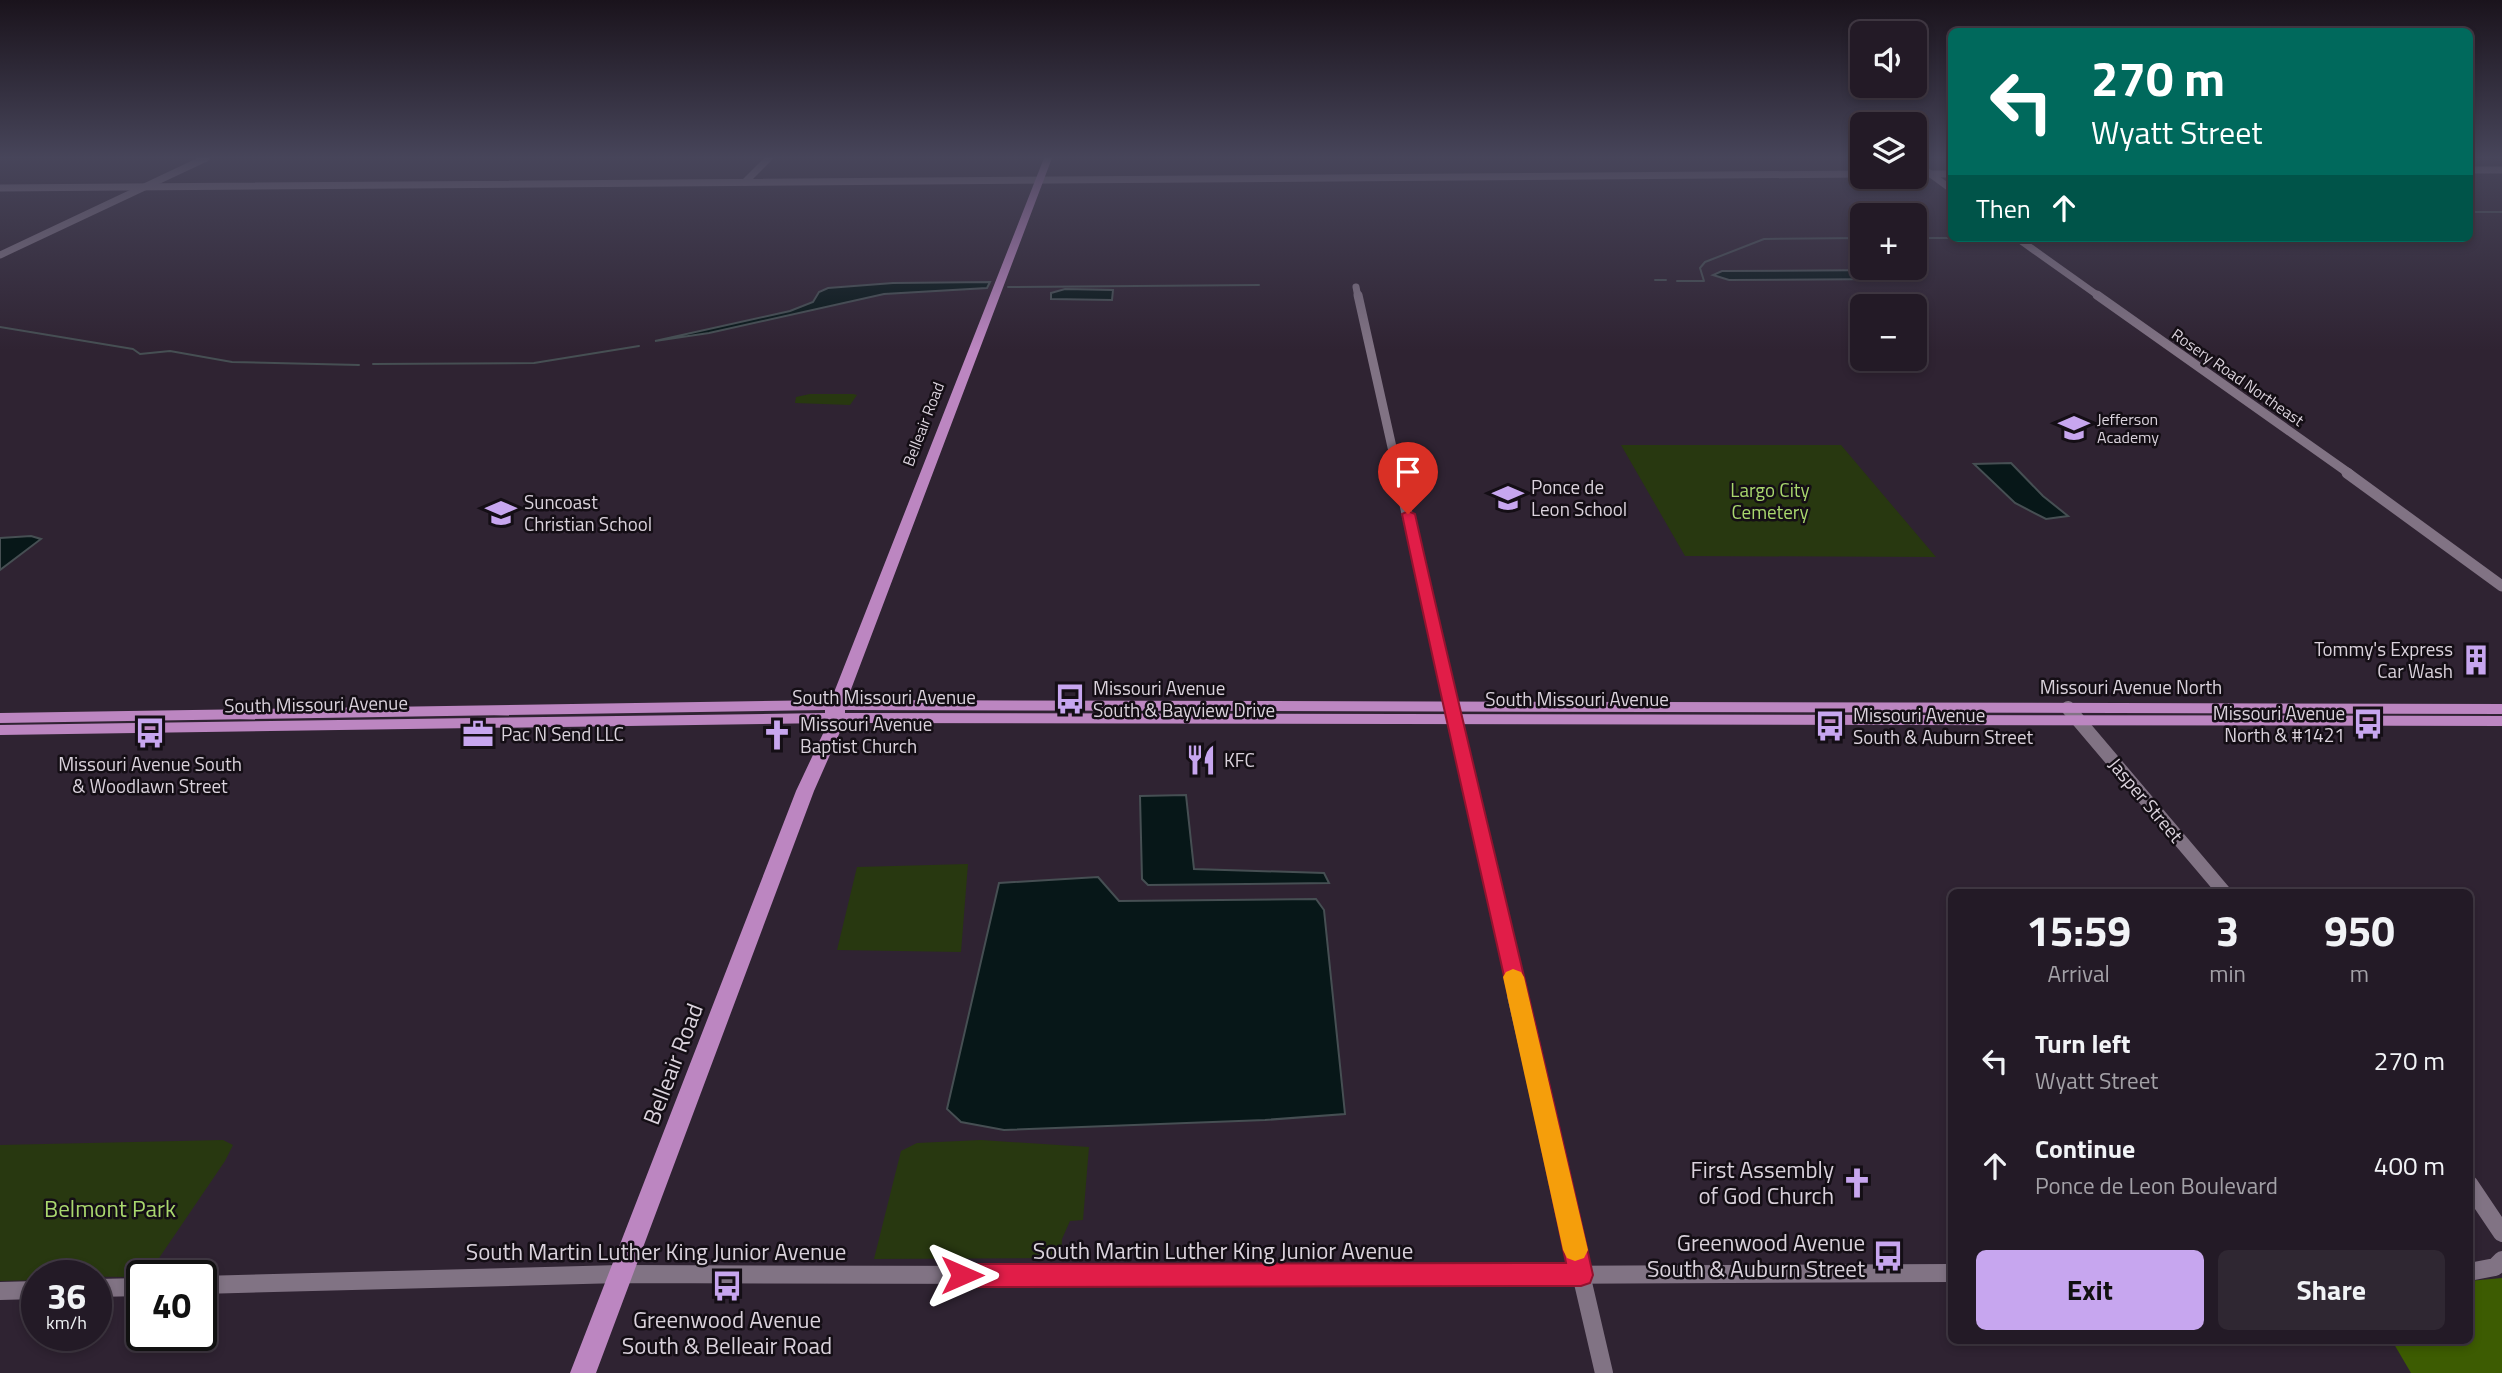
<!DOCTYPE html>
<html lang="en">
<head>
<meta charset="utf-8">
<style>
  body { margin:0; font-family:"Titillium Web",sans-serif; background:#2f2732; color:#f1f3f6; height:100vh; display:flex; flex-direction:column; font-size:26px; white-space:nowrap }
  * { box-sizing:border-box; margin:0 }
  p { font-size:23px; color:#a3a1a7 }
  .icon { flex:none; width:38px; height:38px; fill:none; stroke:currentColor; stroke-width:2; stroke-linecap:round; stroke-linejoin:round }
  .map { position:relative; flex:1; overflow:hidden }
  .details { position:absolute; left:1948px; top:889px; width:525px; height:455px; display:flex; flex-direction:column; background:#231a26; border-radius:10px; box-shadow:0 4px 10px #0003,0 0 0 2px #403843 }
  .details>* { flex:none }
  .hud { position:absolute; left:1948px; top:28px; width:525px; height:214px; border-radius:10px; box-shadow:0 4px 10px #0003,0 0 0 2px #403843; background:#00695c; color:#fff; overflow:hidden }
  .fabs { position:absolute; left:1850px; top:21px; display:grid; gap:14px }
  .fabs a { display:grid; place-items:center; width:77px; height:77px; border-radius:10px; background:#231a26; box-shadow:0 4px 10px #0003,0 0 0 2px #403843; font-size:35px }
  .speed { position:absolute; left:21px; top:1260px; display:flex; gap:14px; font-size:35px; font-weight:700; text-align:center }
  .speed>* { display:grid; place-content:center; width:91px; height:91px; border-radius:50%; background:#231a26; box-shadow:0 4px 10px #0003,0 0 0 2px #403843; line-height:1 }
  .speed small { font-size:18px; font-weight:400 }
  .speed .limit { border:4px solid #111; border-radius:10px; background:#fff; color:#111 }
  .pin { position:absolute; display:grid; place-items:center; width:60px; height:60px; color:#fff; margin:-72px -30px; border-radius:50% 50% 50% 0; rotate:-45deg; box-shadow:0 0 7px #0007 }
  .pin .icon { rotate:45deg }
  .me { position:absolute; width:77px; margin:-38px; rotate:90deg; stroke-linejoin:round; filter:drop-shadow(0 0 5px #0008) }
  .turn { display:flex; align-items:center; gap:24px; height:147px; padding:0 28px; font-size:32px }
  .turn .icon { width:91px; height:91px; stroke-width:2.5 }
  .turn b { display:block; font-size:49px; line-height:60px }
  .then { display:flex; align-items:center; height:66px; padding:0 28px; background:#0003; gap:14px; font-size:26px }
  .eta { display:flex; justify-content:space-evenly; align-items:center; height:119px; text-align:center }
  .eta b { font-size:42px; font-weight:700; line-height:49px }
  .cta { display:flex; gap:14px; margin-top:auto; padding:14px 28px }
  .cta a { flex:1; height:80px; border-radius:10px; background:#c7a6ef; color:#111; font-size:28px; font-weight:700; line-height:80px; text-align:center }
  .cta a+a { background:#2f2732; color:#f1f3f6 }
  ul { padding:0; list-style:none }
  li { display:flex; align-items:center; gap:21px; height:105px; padding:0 28px }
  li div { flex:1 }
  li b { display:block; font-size:26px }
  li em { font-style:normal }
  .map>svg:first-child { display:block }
</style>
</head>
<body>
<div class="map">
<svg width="2502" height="1373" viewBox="0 0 2502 1373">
  <rect width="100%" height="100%" fill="#2f2332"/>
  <g fill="#283810">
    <path d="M810,394H853L857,395L850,405L795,403L796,397Z"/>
    <path d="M1621,445H1841L1936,557L1685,556Z"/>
    <path d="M968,864L961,952L837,950L857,867Z"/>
    <path d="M223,1140L233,1145L225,1161L157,1261L146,1272L132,1277L37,1276V1280L0,1281V1145Z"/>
    <path d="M981,1140L1089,1147L1083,1220L1070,1221L1062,1239L1061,1258L874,1259L901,1151L917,1143Z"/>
  </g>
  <path fill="#3d5c02" d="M2502,1278V1373H2411L2394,1344L2396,1341L2469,1340V1281Z"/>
  <g fill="#071718" stroke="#464f53" stroke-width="2">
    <path d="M1886,270L1896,277L1891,279L1729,280L1713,275L1722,271Z"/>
    <path d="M990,282L987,288L884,294L709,333L655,341L790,311L813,302L819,292L828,288L893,283Z"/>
    <path d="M1065,289L1113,290L1112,300L1051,299V293Z"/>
    <path d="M2011,463L2043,496L2068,516L2046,519L2015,503L1974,464Z"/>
    <path d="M31,536L41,539L0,570V538Z"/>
    <path d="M1186,795L1194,869L1324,873L1329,883L1148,885L1142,879L1140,796Z"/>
    <path d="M1098,877L1119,901L1316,899L1324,910L1345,1114L1265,1120L1004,1130L961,1122L947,1109L999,883Z"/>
  </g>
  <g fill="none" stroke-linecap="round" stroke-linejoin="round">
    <g stroke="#464f53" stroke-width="2">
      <path d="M2469,212H2502"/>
      <path d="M1914,238H1958"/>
      <path d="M2000,238H2007"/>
      <path d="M1655,280H1666"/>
      <path d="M1677,281H1704L1700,268L1705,262L1764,239L1862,238"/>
      <path d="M1008,287L1259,285"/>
      <path d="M0,327L133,349L140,354L170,351L232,362L359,365"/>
      <path d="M373,364L534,363L639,346"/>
    </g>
    <g stroke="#817384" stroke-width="7">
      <path d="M1914,162L1951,189"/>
      <path d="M2469,170H2502"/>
      <path d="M1914,174H1951"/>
      <path d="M745,182L769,158"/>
      <path d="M0,188L1862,174"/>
      <path d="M2017,238L2100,297"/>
      <path d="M0,255L206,158"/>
      <path d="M1356,287L1358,297"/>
    </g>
    <g stroke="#817384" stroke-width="9">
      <path d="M1358,295L1398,474"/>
      <path d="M2097,295L2350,474"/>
    </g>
    <g stroke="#817384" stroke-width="11">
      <path d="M1398,473L1449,703"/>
      <path d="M2347,473L2502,586"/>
    </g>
    <g stroke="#817384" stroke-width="14">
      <path d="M1449,701L1517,996"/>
      <path d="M2068,708L2224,892"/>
    </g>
    <g stroke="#817384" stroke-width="18">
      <path d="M1516,995L1604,1373"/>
      <path d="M2469,1184L2502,1233"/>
      <path d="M2469,1272L2495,1267L2502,1260"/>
      <path d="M201,1285L620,1274L1338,1276L1951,1273"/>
      <path d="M96,1288L142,1287"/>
      <path d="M0,1291L37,1290"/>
    </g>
    <path fill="#bc86c1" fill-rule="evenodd" d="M1044,158H1052L847,700L2502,704V714L845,710V713L2502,716V726L844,723L814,791L596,1373H570L796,791L828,723L0,735V725L825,713V710L0,723V713L831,700Z"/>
  </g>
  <linearGradient id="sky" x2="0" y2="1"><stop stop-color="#1a131c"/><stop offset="0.45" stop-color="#47455a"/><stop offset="1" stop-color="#47455a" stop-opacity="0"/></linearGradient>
  <rect width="2502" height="350" fill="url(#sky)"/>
  <path fill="#e11d48" stroke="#92132f" stroke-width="2" d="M1408,511L1415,514C1472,768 1537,1020 1593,1275L1590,1283L1581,1286L962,1287L953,1284L949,1275L953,1267L962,1264L1566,1263C1515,1013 1454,764 1402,514Z"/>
  <path fill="#f59e0b" d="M1513,969L1521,972L1524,977L1588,1250L1584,1258L1575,1261L1567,1258L1563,1250L1503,977L1506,972Z"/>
  <defs>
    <g id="school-bare" transform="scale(2.415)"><path d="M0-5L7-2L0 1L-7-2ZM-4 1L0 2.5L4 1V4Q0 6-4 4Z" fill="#c7a6ef" stroke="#140e15" stroke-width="2.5" paint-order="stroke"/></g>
    <g id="building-bare" transform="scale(2.415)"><path d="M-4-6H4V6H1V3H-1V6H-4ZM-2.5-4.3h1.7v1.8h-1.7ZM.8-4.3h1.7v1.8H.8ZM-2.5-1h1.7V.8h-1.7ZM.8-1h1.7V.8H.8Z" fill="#c7a6ef" stroke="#140e15" stroke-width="2.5" paint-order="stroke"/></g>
    <g id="bus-bare" transform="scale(2.415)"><path d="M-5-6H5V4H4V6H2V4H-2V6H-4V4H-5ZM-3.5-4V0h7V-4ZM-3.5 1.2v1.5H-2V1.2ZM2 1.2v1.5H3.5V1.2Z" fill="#c7a6ef" stroke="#140e15" stroke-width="2.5" paint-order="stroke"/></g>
    <g id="office-bare" transform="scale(2.415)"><path d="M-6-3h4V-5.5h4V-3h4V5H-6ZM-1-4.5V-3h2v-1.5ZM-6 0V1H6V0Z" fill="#c7a6ef" stroke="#140e15" stroke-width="2.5" paint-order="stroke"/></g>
    <g id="church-bare" transform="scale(2.415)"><path d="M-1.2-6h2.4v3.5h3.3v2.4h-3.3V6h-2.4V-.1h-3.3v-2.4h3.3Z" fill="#c7a6ef" stroke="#140e15" stroke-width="2.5" paint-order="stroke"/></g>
    <g id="restaurant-bare" transform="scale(2.415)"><path d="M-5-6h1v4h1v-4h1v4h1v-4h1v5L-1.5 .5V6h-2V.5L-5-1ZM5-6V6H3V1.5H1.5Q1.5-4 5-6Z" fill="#c7a6ef" stroke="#140e15" stroke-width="2.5" paint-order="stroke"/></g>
  </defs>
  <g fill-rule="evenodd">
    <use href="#school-bare" x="2074" y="428"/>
    <use href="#school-bare" x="1508" y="498"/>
    <use href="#school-bare" x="501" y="513"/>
    <use href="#building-bare" x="2476" y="660"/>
    <use href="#bus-bare" x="1070" y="699"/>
    <use href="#bus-bare" x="2368" y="724"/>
    <use href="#bus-bare" x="1830" y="726"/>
    <use href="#bus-bare" x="150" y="733"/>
    <use href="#office-bare" x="478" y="734"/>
    <use href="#church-bare" x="777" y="735"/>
    <use href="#restaurant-bare" x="1201" y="760"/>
    <use href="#church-bare" x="1857" y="1183"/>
    <use href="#bus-bare" x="1888" y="1256"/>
    <use href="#bus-bare" x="727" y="1286"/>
  </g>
  <g text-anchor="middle" stroke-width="5" stroke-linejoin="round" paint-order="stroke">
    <g font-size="16" fill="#dad2dc" stroke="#140e15">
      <text transform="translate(2238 377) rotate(35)" y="6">Rosery Road Northeast</text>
      <text transform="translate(923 424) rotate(-69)" y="6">Belleair Road</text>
    </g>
    <g font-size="16" fill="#dad2dc" stroke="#140e15" text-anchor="start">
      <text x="2097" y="425">Jefferson<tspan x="2097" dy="18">Academy</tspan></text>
    </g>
    <g font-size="19" fill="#dad2dc" stroke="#140e15" text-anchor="start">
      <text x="1531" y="494">Ponce de<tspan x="1531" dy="22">Leon School</tspan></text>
      <text x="524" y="509">Suncoast<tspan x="524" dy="22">Christian School</tspan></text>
      <text x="2453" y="656" text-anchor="end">Tommy's Express<tspan x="2453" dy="22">Car Wash</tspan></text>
      <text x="1093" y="695">Missouri Avenue<tspan x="1093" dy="22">South &amp; Bayview Drive</tspan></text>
      <text x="2345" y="720" text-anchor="end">Missouri Avenue<tspan x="2345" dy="22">North &amp; #1421</tspan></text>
      <text x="1853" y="722">Missouri Avenue<tspan x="1853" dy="22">South &amp; Auburn Street</tspan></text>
      <text x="800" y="731">Missouri Avenue<tspan x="800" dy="22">Baptist Church</tspan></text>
      <text x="501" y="741">Pac N Send LLC</text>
      <text x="1224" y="767">KFC</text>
      <text x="150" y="771" text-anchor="middle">Missouri Avenue South<tspan x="150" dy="22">&amp; Woodlawn Street</tspan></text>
    </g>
    <g font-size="19" fill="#a9d76e" stroke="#140e15">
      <text x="1770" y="497">Largo City<tspan x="1770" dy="22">Cemetery</tspan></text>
    </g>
    <g font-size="19" fill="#dad2dc" stroke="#140e15">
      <text x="2131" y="694">Missouri Avenue North</text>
      <text x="884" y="704">South Missouri Avenue</text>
      <text x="1577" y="706">South Missouri Avenue</text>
      <text transform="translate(316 704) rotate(-1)" y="7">South Missouri Avenue</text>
      <text transform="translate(2146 800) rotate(50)" y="7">Jasper Street</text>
    </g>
    <g font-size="23" fill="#dad2dc" stroke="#140e15">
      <text transform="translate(673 1064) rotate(-69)" y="8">Belleair Road</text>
      <text x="1223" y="1259">South Martin Luther King Junior Avenue</text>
      <text x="656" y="1260">South Martin Luther King Junior Avenue</text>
    </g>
    <g font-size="23" fill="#dad2dc" stroke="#140e15" text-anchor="end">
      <text x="1834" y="1178">First Assembly<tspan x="1834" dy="26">of God Church</tspan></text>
      <text x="1865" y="1251">Greenwood Avenue<tspan x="1865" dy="26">South &amp; Auburn Street</tspan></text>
      <text x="727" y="1328" text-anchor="middle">Greenwood Avenue<tspan x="727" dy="26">South &amp; Belleair Road</tspan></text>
    </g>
    <g font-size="23" fill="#a9d76e" stroke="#140e15">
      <text x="110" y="1217">Belmont Park</text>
    </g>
  </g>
</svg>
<div class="fabs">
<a><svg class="icon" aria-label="sound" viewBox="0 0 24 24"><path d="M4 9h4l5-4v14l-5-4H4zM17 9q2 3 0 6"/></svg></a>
<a><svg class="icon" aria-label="layers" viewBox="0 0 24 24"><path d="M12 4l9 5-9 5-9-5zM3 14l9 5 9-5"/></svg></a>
<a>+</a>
<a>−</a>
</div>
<div class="speed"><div>36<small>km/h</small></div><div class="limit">40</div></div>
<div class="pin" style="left:1408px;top:514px;background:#d93025"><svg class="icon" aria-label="arrive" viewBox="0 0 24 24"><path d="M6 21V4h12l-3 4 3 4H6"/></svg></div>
<svg class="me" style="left:962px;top:1275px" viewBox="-20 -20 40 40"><path d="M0-17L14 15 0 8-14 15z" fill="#e11d48" stroke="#fff" stroke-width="4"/></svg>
<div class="hud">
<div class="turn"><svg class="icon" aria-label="left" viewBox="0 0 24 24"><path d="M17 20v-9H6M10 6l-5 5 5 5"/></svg><div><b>270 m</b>Wyatt Street</div></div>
<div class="then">Then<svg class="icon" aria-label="ahead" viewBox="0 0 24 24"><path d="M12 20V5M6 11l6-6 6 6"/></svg></div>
</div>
<section class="details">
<div class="eta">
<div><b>15:59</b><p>Arrival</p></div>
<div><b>3</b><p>min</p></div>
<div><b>950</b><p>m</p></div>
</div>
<ul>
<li><svg class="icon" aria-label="left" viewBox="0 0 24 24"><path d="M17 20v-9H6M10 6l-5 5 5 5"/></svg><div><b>Turn left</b><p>Wyatt Street</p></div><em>270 m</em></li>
<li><svg class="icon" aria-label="ahead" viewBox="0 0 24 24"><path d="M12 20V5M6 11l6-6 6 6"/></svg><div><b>Continue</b><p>Ponce de Leon Boulevard</p></div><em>400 m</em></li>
</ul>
<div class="cta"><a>Exit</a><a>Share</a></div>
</section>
</div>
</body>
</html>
